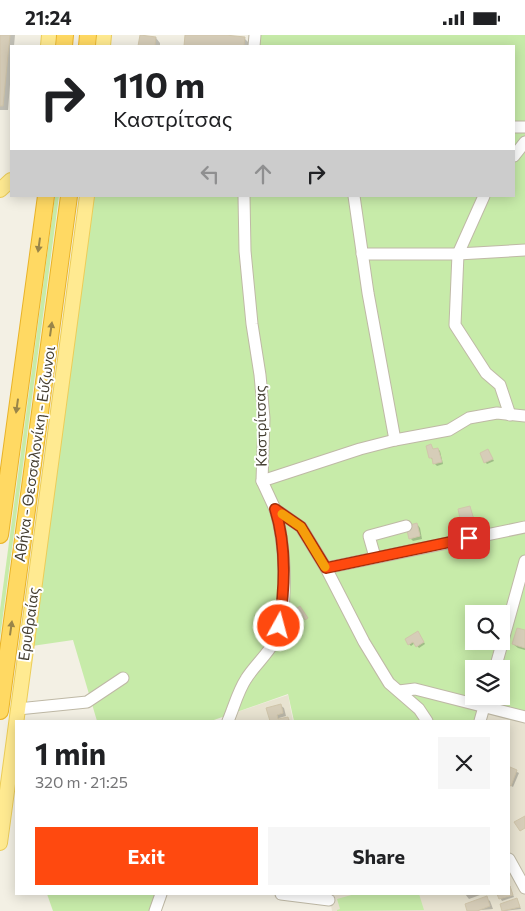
<!DOCTYPE html>
<html lang="en">
<head>
<meta charset="utf-8">
<style>
  body { margin:0; font-family:Commissioner,sans-serif; background:#f6f6f6; color:#202124; height:100vh; display:flex; flex-direction:column; font-size:19px; white-space:nowrap }
  * { box-sizing:border-box; margin:0 }
  p { font-size:16px; color:#757577 }
  .icon { flex:none; width:28px; height:28px; fill:none; stroke:currentColor; stroke-width:2; stroke-linecap:round; stroke-linejoin:round }
  .map { position:relative; flex:1; overflow:hidden }
  .sheet { position:absolute; left:15px; top:685px; width:495px; height:175px; display:flex; flex-direction:column; background:#fff; border-radius:0px; box-shadow:0 2px 12px #0003 }
  .sheet>* { flex:none }
  .banner { position:absolute; left:10px; top:10px; width:505px; height:152px; border-radius:0px; box-shadow:0 2px 12px #0003; background:#fff; color:#202124; overflow:hidden }
  .tools { position:absolute; left:465px; top:570px; display:grid; gap:10px }
  .tools a { display:grid; place-items:center; width:45px; height:45px; border-radius:0px; background:#fff; box-shadow:0 2px 12px #0003; font-size:25px }
  .pin { position:absolute; display:grid; place-items:center; width:42px; height:42px; color:#fff; margin:-21px; border-radius:10px; box-shadow:0 2px 8px #0006 }
  .me { position:absolute; width:55px; margin:-28px; rotate:7deg; stroke-linejoin:round; filter:drop-shadow(0 0 4px #0008) }
  .turn { display:flex; align-items:center; gap:18px; height:105px; padding:0 20px; font-size:22px }
  .turn .icon { width:65px; height:65px; stroke-width:2.5 }
  .turn b { display:block; font-size:35px; line-height:42px }
  .lanes { display:flex; align-items:center; height:48px; padding:0 20px; background:#0003; justify-content:center; gap:25px; direction:ltr }
  .lanes .off { opacity:.35 }
  .round { display:grid; place-items:center; flex:none; width:52px; height:52px; border-radius:0px; background:#f6f6f6 }
  .headline { display:flex; align-items:center; justify-content:space-between; height:85px; padding:0 20px }
  h1 { font-size:30px; font-weight:700; line-height:38px }
  .button { display:flex; gap:10px; margin-top:auto; padding:10px 20px }
  .button a { flex:1; height:58px; border-radius:0px; background:#ff490f; color:#fff; font-size:20px; font-weight:700; line-height:58px; text-align:center }
  .button a+a { background:#f6f6f6; color:#202124 }
  .status { display:flex; justify-content:space-between; align-items:center; height:35px; padding:0 25px; background:#fff; direction:ltr }
  .status svg { height:14px; fill:currentColor }
  .map>svg:first-child { display:block }
</style>
</head>
<body>
<div class="status"><b>21:24</b><svg viewBox="0 0 49 12"><path d="M0 12V9h3v3zM5 12V6h3v6zM10 12V3h3v9zM15 12V0h3v12zM26 1h20v11H26zM47 4h2v5h-2z"/></svg></div>
<div class="map">
<svg width="525" height="876" viewBox="0 0 525 876">
  <rect width="100%" height="100%" fill="#f3f0e4"/>
  <g fill="#e8e3d1">
    <path d="M288,660L293,686H234L237,677Z"/>
    <path d="M485,674L525,685V876H332L329,859H509V686H480Z"/>
  </g>
  <g fill="#c7eba9" fill-rule="evenodd">
    <path d="M260,0H525V684L484,672L479,686H294L288,659L211,686H97L73,605L32,611L66,373L90,161H514V11H259ZM474,579H501V606H474ZM474,634H501V661H474Z"/>
    <path d="M55,161H59L0,603V575Z"/>
    <path d="M47,859H163L156,876H53Z"/>
    <path d="M355,859H419L424,875L337,876V875L340,874L337,864Z"/>
  </g>
  <g fill="#0003">
    <path d="M0,0H15L14,11H11V37L8,75H0Z"/>
    <path d="M187,0H213L244,3L249,8V11H186Z"/>
    <path d="M141,1L156,3L160,8V11H140Z"/>
    <path d="M431,411L434,416L438,414L440,416L443,429L437,431L435,429L431,423Z"/>
    <path d="M488,415L494,426L487,429L485,427Z"/>
    <path d="M470,472L475,487L465,490L463,488Z"/>
    <path d="M417,489L420,493L422,504L413,506L410,503Z"/>
    <path d="M525,596V615L518,613L513,609Z"/>
    <path d="M420,600L425,609L419,613L415,608L411,611L409,609Z"/>
    <path d="M280,670L284,673L286,681L279,683V685L287,683L291,686H271L268,674Z"/>
    <path d="M511,734L519,738L513,752L509,750V739Z"/>
    <path d="M509,853L511,855L514,862L502,866L498,859H509Z"/>
    <path d="M465,859H480V860L469,864Z"/>
    <path d="M486,863L490,866L493,874L469,876Z"/>
    <path d="M517,865L521,874L504,876L502,869Z"/>
  </g>
  <g fill="#d6cdb8" stroke="#d1c6ab">
    <path d="M0,0H10L3,71H0Z"/>
    <path d="M140,0L156,2L155,11H138Z"/>
    <path d="M185,0H225L245,2L244,11H184Z"/>
    <path d="M431,409L433,414L438,413L442,427L433,429L432,423H429L426,411Z"/>
    <path d="M488,414L493,424L484,428L480,418Z"/>
    <path d="M470,471L474,485L461,488L458,474Z"/>
    <path d="M417,488L420,501L409,504L406,491Z"/>
    <path d="M300,571L308,583L305,585L302,580L299,582L294,575Z"/>
    <path d="M517,593L525,595V613L512,609Z"/>
    <path d="M418,596L424,607L416,612L413,607L408,610L405,604Z"/>
    <path d="M281,669L283,678L277,680L278,684L288,682L289,686H270L266,673Z"/>
    <path d="M510,732L517,735L511,751L509,750Z"/>
    <path d="M525,781V793L520,796L514,787Z"/>
    <path d="M510,851L513,860L499,864L497,859H509Z"/>
    <path d="M487,861L490,871L477,876H467L465,869Z"/>
    <path d="M517,863L520,872L502,876L500,869Z"/>
  </g>
  <g fill="none" stroke-linecap="round" stroke-linejoin="round">
    <g stroke="#bfb9a6" stroke-width="13">
      <g id="minor">
        <path d="M254,11L255,0"/>
        <path d="M514,92H525"/>
        <path d="M514,121L525,107"/>
        <path d="M244,161L245,216L252,289L260,340L264,383L262,446L275,474L301,492L326,533L364,607L389,648L419,674L427,686"/>
        <path d="M354,161L368,258L395,405"/>
        <path d="M484,161L458,219L455,290L486,338L500,350L510,380"/>
        <path d="M362,219H458L525,215"/>
        <path d="M262,446L360,414L395,405L449,395L469,383L497,378L525,381"/>
        <path d="M375,522L369,501L406,491"/>
        <path d="M326,533L525,492"/>
        <path d="M495,634L525,526"/>
        <path d="M399,656L415,654L525,682"/>
        <path d="M18,674L87,667L123,643"/>
        <path d="M228,686C234,672 238,656 246,644C254,631 267,620 274,607C290,576 285,506 275,474"/>
        <path d="M480,686L487,661"/>
        <path d="M509,824L525,853"/>
        <path d="M281,859L329,865"/>
        <path d="M155,876L161,859"/>
      </g>
    </g>
    <g stroke="#eccd59" stroke-width="16">
      <g id="major">
        <path d="M48,11L49,0"/>
        <path d="M103,11L104,0"/>
        <path d="M0,155L11,145"/>
        <path d="M0,808L87,161"/>
      </g>
    </g>
    <g stroke="#e9b328" stroke-width="18">
      <g id="highway">
        <path d="M64,11L65,0"/>
        <path d="M87,11L88,0"/>
        <path d="M0,500L46,161"/>
        <path d="M0,676L69,161"/>
      </g>
    </g>
    <use href="#minor" stroke="#fff" stroke-width="11"/>
    <use href="#major" stroke="#ffea91" stroke-width="14"/>
    <use href="#highway" stroke="#ffd963" stroke-width="16"/>
  </g>
  <defs><path id="oneway-solid" d="M-6-.8H1V-3.2L6.5 0L1 3.2V.8H-6Z" transform="scale(1.25)"/></defs>
  <g fill="#998549">
    <use href="#oneway-solid" transform="translate(39 210) rotate(98)"/>
    <use href="#oneway-solid" transform="translate(51 294) rotate(-82)"/>
    <use href="#oneway-solid" transform="translate(17 371) rotate(98)"/>
    <use href="#oneway-solid" transform="translate(11 593) rotate(-82)"/>
  </g>
  <g fill="none" stroke-linecap="round" stroke-linejoin="round">
    <g stroke="#a62f0a" stroke-width="12">
      <path id="route" d="M279,591C285,552 287,512 275,474L301,492L326,533L469,503"/>
    </g>
    <use href="#route" stroke="#ff490f" stroke-width="9"/>
    <path stroke="#f59e0b" stroke-width="9" d="M282,479L301,492L325,532"/>
  </g>
  <g text-anchor="middle" stroke-width="4" stroke-linejoin="round" paint-order="stroke">
    <g font-size="15" fill="#464033" stroke="#fff">
      <text transform="translate(261 391) rotate(-91)" y="5">Καστρίτσας</text>
      <text transform="translate(35 419) rotate(-82)" y="5">Αθήνα - Θεσσαλονίκη - Εύζωνοι</text>
      <text transform="translate(29 589) rotate(-82)" y="5">Ερυθραίας</text>
    </g>
  </g>
</svg>
<div class="tools">
<a><svg class="icon" aria-label="search" viewBox="0 0 24 24"><circle cx="10" cy="10" r="6"/><path d="M15 15l6 6"/></svg></a>
<a><svg class="icon" aria-label="layers" viewBox="0 0 24 24"><path d="M12 4l9 5-9 5-9-5zM3 14l9 5 9-5"/></svg></a>
</div>
<div class="pin" style="left:469px;top:503px;background:#d93025"><svg class="icon" aria-label="arrive" viewBox="0 0 24 24"><path d="M6 21V4h12l-3 4 3 4H6"/></svg></div>
<svg class="me" style="left:279px;top:591px" viewBox="-20 -20 40 40"><circle r="17" fill="#ff490f" stroke="#fff" stroke-width="3"/><path d="M0-11L8 9 0 5-8 9z" fill="#fff"/></svg>
<div class="banner">
<div class="turn"><svg class="icon" aria-label="right" viewBox="0 0 24 24"><path d="M7 20v-9h11M14 6l5 5-5 5"/></svg><div><b>110 m</b>Καστρίτσας</div></div>
<div class="lanes"><svg class="icon off" aria-label="left" viewBox="0 0 24 24"><path d="M17 20v-9H6M10 6l-5 5 5 5"/></svg><svg class="icon off" aria-label="ahead" viewBox="0 0 24 24"><path d="M12 20V5M6 11l6-6 6 6"/></svg><svg class="icon" aria-label="right" viewBox="0 0 24 24"><path d="M7 20v-9h11M14 6l5 5-5 5"/></svg></div>
</div>
<section class="sheet">
<div class="headline"><div><h1>1 min</h1><p>320 m · 21:25</p></div><a class="round"><svg class="icon" aria-label="close" viewBox="0 0 24 24"><path d="M6 6l12 12M18 6L6 18"/></svg></a></div>
<div class="button"><a>Exit</a><a>Share</a></div>
</section>
</div>
</body>
</html>
